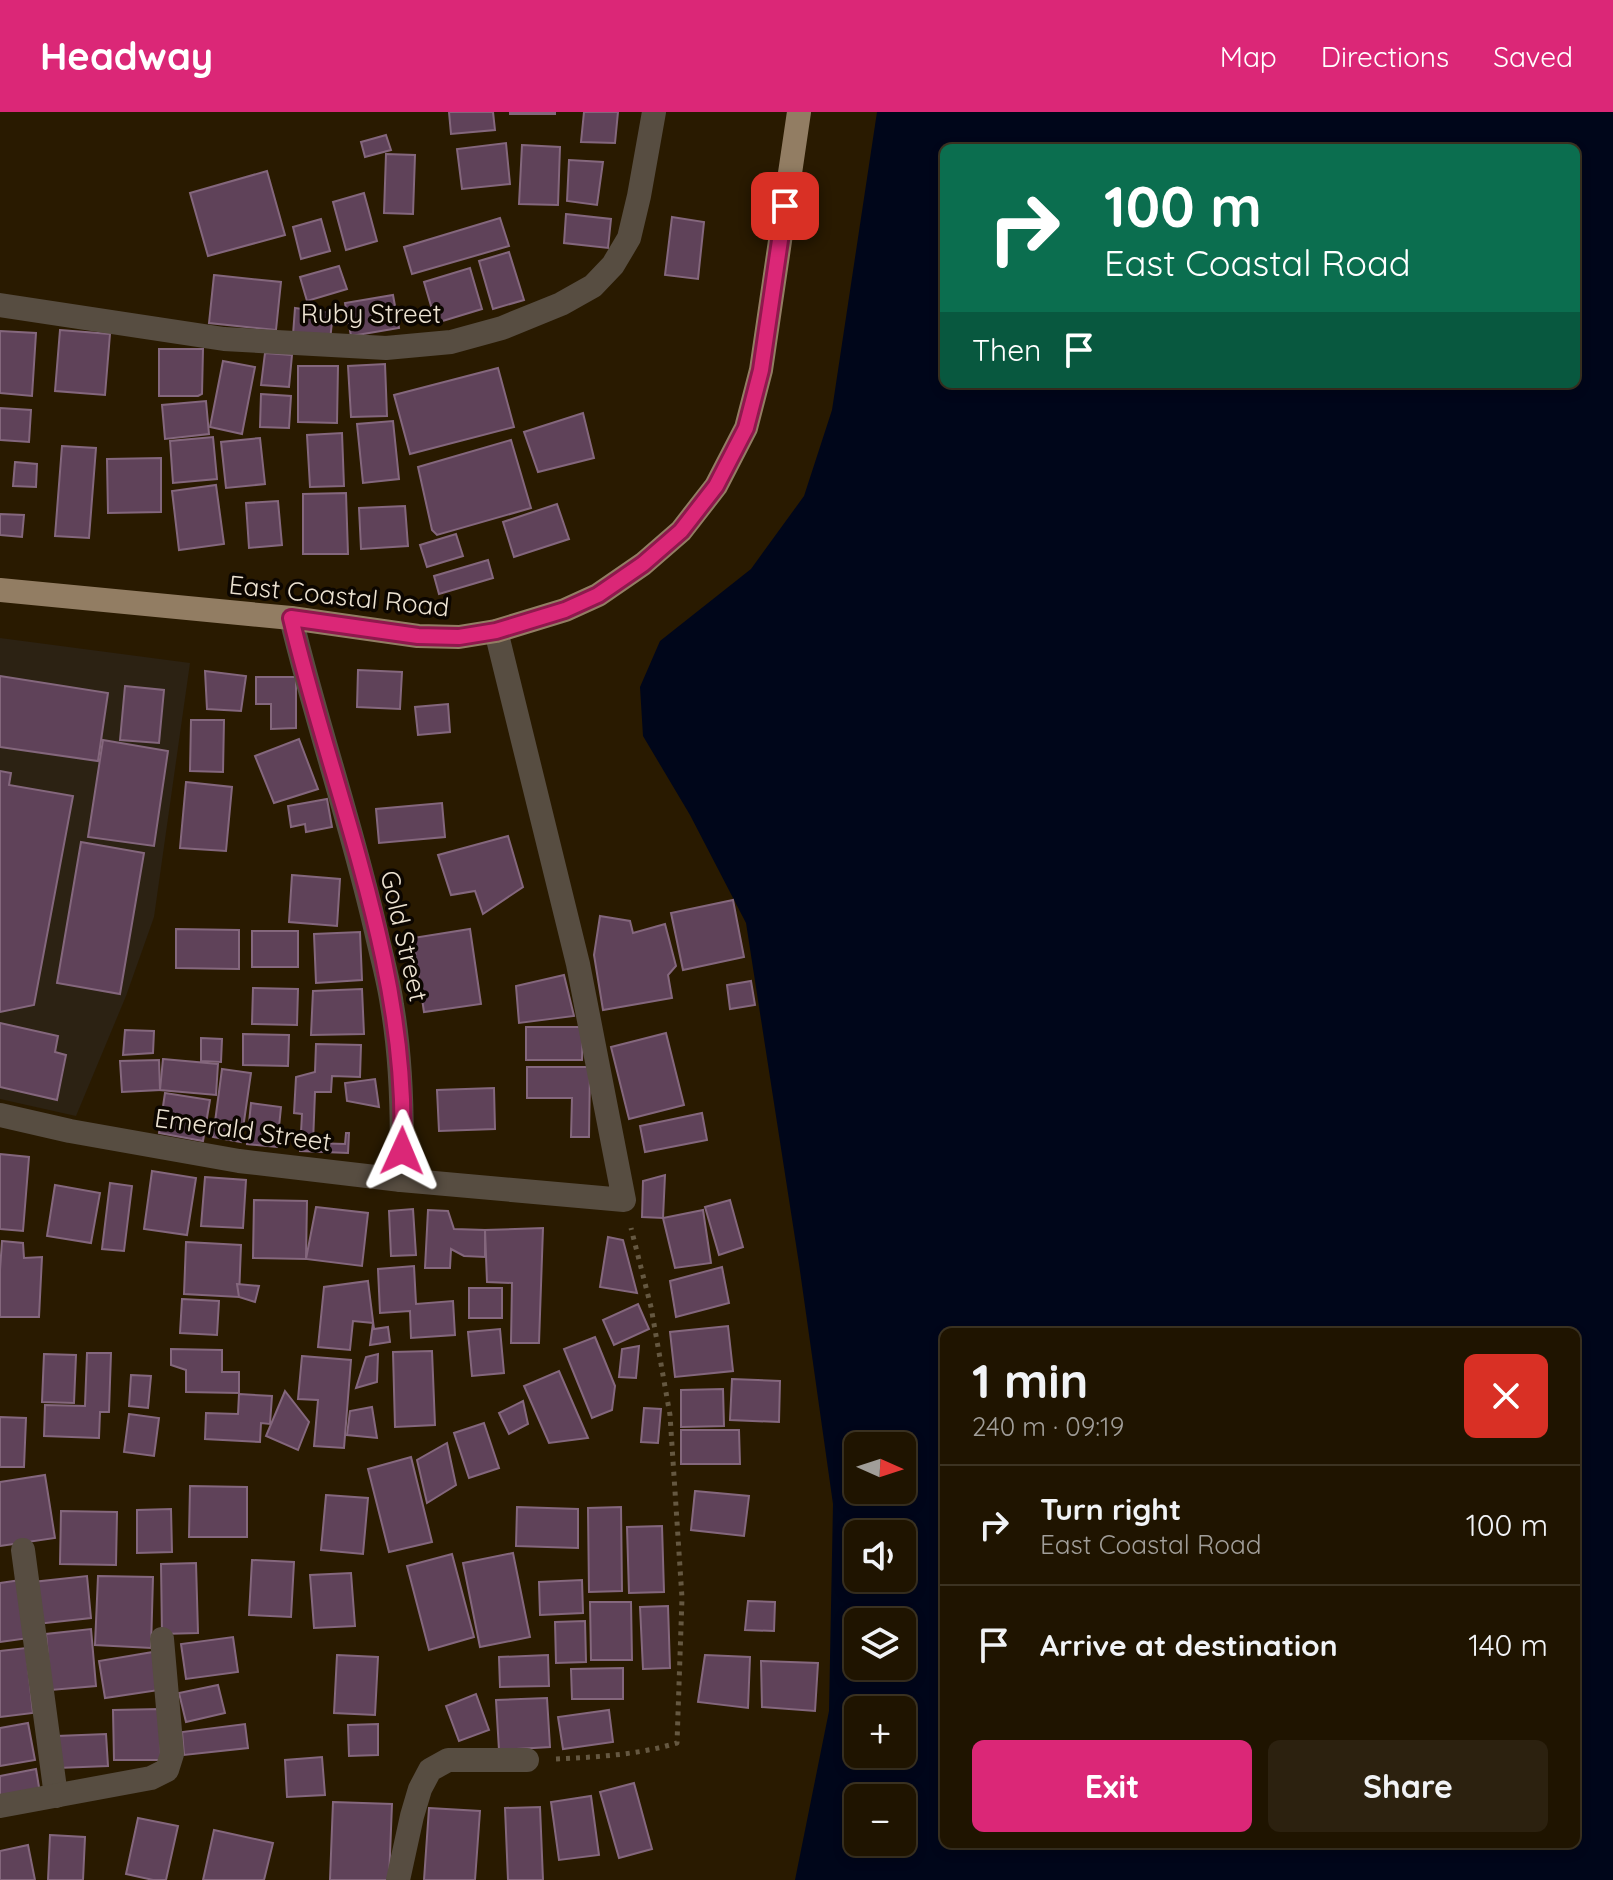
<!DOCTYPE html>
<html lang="en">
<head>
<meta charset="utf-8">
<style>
  body { margin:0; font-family:Quicksand,sans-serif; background:#2c210f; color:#f1f3f6; height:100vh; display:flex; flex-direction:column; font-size:30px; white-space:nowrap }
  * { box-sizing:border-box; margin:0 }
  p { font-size:26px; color:#a19e99 }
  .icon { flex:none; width:44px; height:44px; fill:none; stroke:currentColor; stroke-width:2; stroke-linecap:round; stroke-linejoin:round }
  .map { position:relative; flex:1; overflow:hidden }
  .details { position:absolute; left:940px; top:1216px; width:640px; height:520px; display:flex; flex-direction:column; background:#1f1400; border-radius:12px; box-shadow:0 4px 12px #0003,0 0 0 2px #3c3322 }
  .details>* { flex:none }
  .banner { position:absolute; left:940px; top:32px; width:640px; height:244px; border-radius:12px; box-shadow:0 4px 12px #0003,0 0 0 2px #3c3322; background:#0b6e4f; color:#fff; overflow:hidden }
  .needle { width:52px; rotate:93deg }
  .buttons { position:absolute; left:844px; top:1320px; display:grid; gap:16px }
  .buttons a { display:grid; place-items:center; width:72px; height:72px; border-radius:12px; background:#1f1400; box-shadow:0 4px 12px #0003,0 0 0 2px #3c3322; font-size:40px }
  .pin { position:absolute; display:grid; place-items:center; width:68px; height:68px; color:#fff; margin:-34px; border-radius:16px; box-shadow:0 4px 12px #0006 }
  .me { position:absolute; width:88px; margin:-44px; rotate:1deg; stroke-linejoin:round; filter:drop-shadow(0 0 6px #0008) }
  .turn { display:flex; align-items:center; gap:28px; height:168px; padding:0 32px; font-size:36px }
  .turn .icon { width:104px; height:104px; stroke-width:2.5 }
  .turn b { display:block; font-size:56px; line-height:68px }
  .then { display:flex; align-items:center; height:76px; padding:0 32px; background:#0003; gap:16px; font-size:30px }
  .round { display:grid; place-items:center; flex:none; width:84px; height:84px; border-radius:12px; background:#2c210f }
  .summary { display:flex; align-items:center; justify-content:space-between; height:136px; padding:0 32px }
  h1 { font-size:48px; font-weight:800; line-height:60px }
  .primary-button { display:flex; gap:16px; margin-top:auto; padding:16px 32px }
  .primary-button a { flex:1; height:92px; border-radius:12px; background:#db2777; color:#fff; font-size:32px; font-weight:800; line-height:92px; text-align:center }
  .primary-button a+a { background:#2c210f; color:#f1f3f6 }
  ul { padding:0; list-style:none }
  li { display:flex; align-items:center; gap:24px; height:120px; padding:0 32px; border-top:2px solid #3c3322 }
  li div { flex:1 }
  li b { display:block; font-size:30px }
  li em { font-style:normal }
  header { display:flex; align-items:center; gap:48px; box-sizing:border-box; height:112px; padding:0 40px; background:#db2777; color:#fff }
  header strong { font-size:38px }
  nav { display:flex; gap:44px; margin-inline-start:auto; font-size:28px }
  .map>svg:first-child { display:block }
</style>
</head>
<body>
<header>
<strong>Headway</strong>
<nav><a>Map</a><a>Directions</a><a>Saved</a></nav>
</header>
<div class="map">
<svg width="1613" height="1768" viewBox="0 0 1613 1768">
  <rect width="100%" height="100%" fill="#291a00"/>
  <path fill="#2c2213" d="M0,526L190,551L154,805L126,884L76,1004L0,987Z"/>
  <path fill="#00061a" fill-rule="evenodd" d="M877,0H1613V1768H795L829,1599L833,1392L799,1152L746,811L690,703L643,624L640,575L660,529L751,457L804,384L832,298ZM944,36H1576V272H944ZM944,1220H1576V1732H944ZM858,1334H902V1378H858ZM858,1422H902V1466H858ZM858,1510H902V1554H858ZM858,1598H902V1642H858ZM858,1686H902V1730H858Z"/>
  <g fill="#5f4259" stroke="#84677d" stroke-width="2">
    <path d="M449,0H493L495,18L451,22Z"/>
    <rect x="510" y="0" width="45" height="2"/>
    <path d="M584,0H618L615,31L581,30Z"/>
    <path d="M386,23L391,38L365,45L361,30Z"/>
    <path d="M506,31L510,72L462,77L457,37Z"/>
    <path d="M522,33L560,35L558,93L519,92Z"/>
    <path d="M386,42L415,43L413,102L384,101Z"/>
    <path d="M569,48L603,50L597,93L567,89Z"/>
    <path d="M267,59L285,123L208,144L190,81Z"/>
    <path d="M364,81L377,129L346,138L333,90Z"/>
    <path d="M566,102L611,107L608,136L564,131Z"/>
    <path d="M672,105L704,110L698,167L665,163Z"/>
    <path d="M500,106L509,134L412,162L404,135Z"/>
    <path d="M321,107L330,139L301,147L293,115Z"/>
    <path d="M509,140L524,188L493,197L479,149Z"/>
    <path d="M339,154L347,177L307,189L300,165Z"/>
    <path d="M470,156L482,197L436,211L424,170Z"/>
    <path d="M214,163L281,170L276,218L209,211Z"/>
    <path d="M393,183L399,216L351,224L345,191Z"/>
    <path d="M295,196L333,201L330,228L293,223Z"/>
    <path d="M60,218L110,222L105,283L55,279Z"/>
    <path d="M0,219L36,221L32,284L0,281Z"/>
    <path d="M159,237H203L202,282L198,284H159Z"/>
    <path d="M265,241L292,243L289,275L261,273Z"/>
    <path d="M223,249L255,255L242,322L210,315Z"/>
    <path d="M385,252L387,304L351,305L348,254Z"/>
    <path d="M298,254H338L337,311L298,310Z"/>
    <path d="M498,256L514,315L410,342L394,283Z"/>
    <path d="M261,282L291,284L289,316L260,315Z"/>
    <path d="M206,289L209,322L165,327L162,293Z"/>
    <path d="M0,296L31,298L29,330L0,328Z"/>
    <path d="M583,301L594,346L538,360L524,320Z"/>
    <path d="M393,309L399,367L363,371L357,312Z"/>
    <path d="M342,321L344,374L310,375L307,323Z"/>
    <path d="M213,325L217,367L173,371L170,329Z"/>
    <path d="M260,326L265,372L226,376L221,330Z"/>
    <path d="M511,328L531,396L437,423L432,418L418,355Z"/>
    <path d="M62,334L96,336L89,426L55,424Z"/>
    <path d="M161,346V400L108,401L107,347Z"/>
    <path d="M15,350L37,352L36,375L13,374Z"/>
    <path d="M216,373L224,432L179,438L172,379Z"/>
    <path d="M346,381L348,442H303V382Z"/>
    <path d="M278,389L282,433L249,436L246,391Z"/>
    <path d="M557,392L569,427L514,445L503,410Z"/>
    <path d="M405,394L408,434L361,437L359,396Z"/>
    <path d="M0,402L24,403L22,425L0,423Z"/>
    <path d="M456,422L463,444L427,455L420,433Z"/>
    <path d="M488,448L493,466L439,482L434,464Z"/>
    <path d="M358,558L402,560L400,597L357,595Z"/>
    <path d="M205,559L246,564L241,599L207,597Z"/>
    <path d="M0,564L108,581L98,649L0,635Z"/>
    <path d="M256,565H296V616L271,617V592H256Z"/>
    <path d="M125,574L164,578L159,631L120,628Z"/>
    <path d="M448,592L450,620L418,623L415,595Z"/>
    <path d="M191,608H224L223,660L190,659Z"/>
    <path d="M299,627L318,677L274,691L255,644Z"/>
    <path d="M103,628L168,639L154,734L88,725Z"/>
    <path d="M0,659L11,661L9,673L73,684L34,893L0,900Z"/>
    <path d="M186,670L232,675L226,739L180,736Z"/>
    <path d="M327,687L332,715L306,720L305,712L291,715L288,694Z"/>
    <path d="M442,691L445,725L379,731L376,697Z"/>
    <path d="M508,724L523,775L483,802L475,779L451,783L438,743Z"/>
    <path d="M81,730L144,741L120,882L57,871Z"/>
    <path d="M292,763L340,767L337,814L289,810Z"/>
    <path d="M733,788L744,845L683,858L671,801Z"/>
    <path d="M600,804L630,809L633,821L665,812L676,854L668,863L672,886L603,898L594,843Z"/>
    <path d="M176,817L239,818V857L176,856Z"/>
    <path d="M470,817L481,892L424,900L413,826Z"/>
    <rect x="252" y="819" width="46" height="36"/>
    <path d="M360,820L362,868L316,871L314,822Z"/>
    <path d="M564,863L574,904L519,911L516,874Z"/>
    <path d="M751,869L755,893L730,897L727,873Z"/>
    <path d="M253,876L298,877L297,913L252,912Z"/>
    <path d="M362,877L364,922L311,923L313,879Z"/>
    <path d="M0,911L58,924L55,940L66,943L57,988L0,975Z"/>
    <path d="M526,915H583L582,948H526Z"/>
    <path d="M125,918L154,919L153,941L123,943Z"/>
    <path d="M666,921L684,993L629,1007L611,935Z"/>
    <path d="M243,922L289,923L288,954L243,953Z"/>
    <path d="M201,926L222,927L221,950L201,949Z"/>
    <path d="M316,932L361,933L360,965L332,964L331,980H315L313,1031L345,1032L346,1021H349L348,1041L300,1039L302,1002L294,1001L296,965L315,960Z"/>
    <path d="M163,947L218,952L216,983L160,978Z"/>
    <path d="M159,948L160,978L122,980L120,949Z"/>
    <path d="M527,955H590L589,1025H571L572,986H527Z"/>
    <path d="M222,957L251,961L241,1030L213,1025Z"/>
    <path d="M375,967L379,995L347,989L345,971Z"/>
    <path d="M494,976L495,1017L439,1019L437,978Z"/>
    <path d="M165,981L210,988L203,1029L159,1021Z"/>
    <path d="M251,991L281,995L277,1035L247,1032Z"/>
    <path d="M702,1001L707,1028L645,1040L640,1014Z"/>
    <path d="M0,1042L29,1045L23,1119L0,1117Z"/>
    <path d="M152,1059L196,1066L187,1123L144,1117Z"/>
    <path d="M665,1063L663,1106L642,1105L643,1069Z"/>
    <path d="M205,1065L246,1068L243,1116L201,1114Z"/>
    <path d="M110,1071L132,1074L124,1139L102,1137Z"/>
    <path d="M55,1073L100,1081L91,1131L47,1124Z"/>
    <path d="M254,1088L307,1089L306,1147L253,1146Z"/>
    <path d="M730,1088L743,1135L719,1143L705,1095Z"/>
    <path d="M316,1095L368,1101L362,1154L306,1147Z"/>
    <path d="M413,1097L416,1143L391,1144L389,1099Z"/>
    <path d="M428,1098L448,1099L454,1117L485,1118V1145L464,1144L451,1137L450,1156H425Z"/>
    <path d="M703,1098L711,1151L675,1156L663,1106Z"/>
    <path d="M543,1116L539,1231H511L512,1171L487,1170L485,1118Z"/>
    <path d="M608,1125L623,1128L637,1181L600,1175Z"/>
    <path d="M2,1129L23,1131L24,1146L42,1145L39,1205H0V1158Z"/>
    <path d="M186,1130L241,1133L239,1185L184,1182Z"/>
    <path d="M414,1154L416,1192L453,1189L455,1223L411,1226L410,1199L380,1201L378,1157Z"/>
    <path d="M722,1155L729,1191L676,1205L670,1169Z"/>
    <path d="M368,1169L374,1217L388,1215L390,1230L370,1233L373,1211L353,1209L350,1238L318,1235L324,1175Z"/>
    <path d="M237,1172L259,1174L255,1190L239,1185Z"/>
    <rect x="469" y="1176" width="33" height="30"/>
    <path d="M182,1187L219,1189L217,1223L180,1221Z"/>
    <path d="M638,1192L649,1217L614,1233L603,1208Z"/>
    <path d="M728,1214L733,1259L675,1265L670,1220Z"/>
    <path d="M500,1217L504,1261L472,1264L468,1220Z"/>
    <path d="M595,1225L615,1274L612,1298L592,1306L564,1237Z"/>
    <path d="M639,1234L636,1266L619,1265L622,1237Z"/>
    <path d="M171,1237L222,1238V1260H239V1281L186,1280V1258L171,1253Z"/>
    <path d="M432,1239L435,1313L395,1315L393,1240Z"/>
    <path d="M87,1241H111L109,1300H100L99,1326L44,1324L45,1293L85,1294Z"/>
    <path d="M44,1242L76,1243L74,1291L42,1290Z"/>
    <path d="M378,1242L377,1270L356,1276L366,1245Z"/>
    <path d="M302,1244L351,1248L344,1336L314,1334L318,1288L298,1287Z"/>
    <path d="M559,1259L588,1326L549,1331L524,1274Z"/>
    <path d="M131,1263L151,1264L148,1296L129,1294Z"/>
    <path d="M732,1267L780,1269L779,1310L730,1308Z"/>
    <path d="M723,1277L724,1314L681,1315V1278Z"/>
    <path d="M285,1279L309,1310L298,1338L266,1324Z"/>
    <path d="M239,1282L272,1284L270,1312L261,1311L260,1330L205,1327L206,1301L238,1302Z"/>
    <path d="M523,1289L528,1312L509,1322L499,1301Z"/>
    <path d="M372,1295L377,1326L347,1323L350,1299Z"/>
    <path d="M644,1296L661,1297L658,1331L641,1330Z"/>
    <path d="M129,1302L159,1306L154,1344L124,1340Z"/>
    <path d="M0,1305L26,1306L24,1355H0Z"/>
    <path d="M484,1311L499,1356L469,1366L454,1321Z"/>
    <path d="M681,1318H739L740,1352H681Z"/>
    <path d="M447,1331L456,1373L427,1391L417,1348Z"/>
    <path d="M411,1345L432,1430L389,1440L368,1357Z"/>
    <path d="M45,1363L55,1426L0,1434V1370Z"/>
    <path d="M190,1374L247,1375V1425H189Z"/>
    <path d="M695,1379L749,1384L744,1424L691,1418Z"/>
    <path d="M326,1383L368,1386L363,1442L321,1438Z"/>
    <path d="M517,1395L578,1397V1436L516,1434Z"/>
    <path d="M621,1395L622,1479L589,1480L588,1396Z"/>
    <path d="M171,1397L172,1440L137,1441V1398Z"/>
    <path d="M61,1399L117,1400L116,1453L60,1452Z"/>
    <path d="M662,1414L664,1480L629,1481L627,1415Z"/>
    <path d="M513,1441L530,1525L480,1535L463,1451Z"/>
    <path d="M452,1442L474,1525L429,1538L407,1454Z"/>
    <path d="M252,1448L294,1450L291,1505L249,1503Z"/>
    <path d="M196,1451L198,1521L162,1522L161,1452Z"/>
    <path d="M351,1461L355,1514L314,1516L310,1463Z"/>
    <path d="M87,1464L91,1506L37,1512L33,1470Z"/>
    <path d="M98,1464L153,1465L151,1536L95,1533Z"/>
    <path d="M21,1468L29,1526L0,1530V1471Z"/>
    <path d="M582,1468L583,1501L540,1503L539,1470Z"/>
    <path d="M748,1489L775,1490L774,1519L745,1518Z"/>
    <path d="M590,1490H631L632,1548H591Z"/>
    <path d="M668,1494L670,1556L643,1557L640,1495Z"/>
    <path d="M585,1509L586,1550L556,1551L555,1510Z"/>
    <path d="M91,1517L96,1574L51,1578L46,1522Z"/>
    <path d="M233,1525L238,1560L186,1567L181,1532Z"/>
    <path d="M26,1536L33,1601L0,1605V1539Z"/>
    <path d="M153,1540L159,1578L105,1586L99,1549Z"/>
    <path d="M337,1543L378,1545L375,1603L334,1601Z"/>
    <path d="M548,1543L549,1574L500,1575L499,1545Z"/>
    <path d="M705,1543L750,1545L748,1596L698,1590Z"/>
    <path d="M761,1549L818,1551L815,1599L762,1595Z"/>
    <path d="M623,1556V1587H572L571,1557Z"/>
    <path d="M218,1573L225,1601L186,1610L179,1581Z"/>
    <path d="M476,1582L489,1618L459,1629L446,1594Z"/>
    <path d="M547,1586L550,1635L499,1638L496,1588Z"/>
    <path d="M160,1597L161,1648H114L113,1598Z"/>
    <path d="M609,1598L613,1630L563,1637L558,1605Z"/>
    <path d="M28,1611L35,1648L0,1654V1616Z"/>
    <path d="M245,1612L248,1636L184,1643L182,1620Z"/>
    <path d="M378,1612V1643L349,1644L348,1613Z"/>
    <path d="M106,1622L108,1654L58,1656L57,1624Z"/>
    <path d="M322,1645L325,1683L287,1685L285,1648Z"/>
    <path d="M36,1657L40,1681L0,1689V1664Z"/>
    <path d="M634,1671L652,1737L619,1746L600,1680Z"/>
    <path d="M591,1684L599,1743L559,1748L551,1690Z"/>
    <path d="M333,1690L392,1692L389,1768H330Z"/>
    <path d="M540,1695L543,1768H508L505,1696Z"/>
    <path d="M429,1696L480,1699L475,1768H424Z"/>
    <path d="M138,1706L178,1714L166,1768H153L126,1762Z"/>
    <path d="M214,1718L273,1731L264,1768H203Z"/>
    <path d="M50,1723L85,1725L83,1768H48Z"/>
    <path d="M28,1733L35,1768H0V1739Z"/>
  </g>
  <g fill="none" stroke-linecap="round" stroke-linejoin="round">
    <path stroke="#655841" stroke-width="5" stroke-dasharray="4 6" stroke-linecap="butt" d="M556,1647C597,1645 637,1643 677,1631L682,1486L670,1303L651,1195L631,1116"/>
    <g stroke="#574d41" stroke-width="24">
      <path d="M0,193L224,227L386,236L451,230L502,216L561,192L593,174L613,153L629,126L639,84L654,0"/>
      <path d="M291,506C317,614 354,719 378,828C383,849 389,871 392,893C402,951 403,1009 401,1068"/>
      <path d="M0,1003L70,1019L239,1049L401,1068L624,1088L578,852L496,519"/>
      <path d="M23,1438L56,1684"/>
      <path d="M0,1694L151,1666L167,1658L172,1642L162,1527"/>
      <path d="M398,1768L412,1704L420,1677L430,1658L448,1648H527"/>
    </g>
    <path stroke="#927d63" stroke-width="24" d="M0,478L291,506L418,524L459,525L496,519L565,498L598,483L643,452L681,419L716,374L746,316L761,258L799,0"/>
  </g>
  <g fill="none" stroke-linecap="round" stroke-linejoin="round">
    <g stroke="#8e194d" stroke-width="20">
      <path id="route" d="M402,1039C410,857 332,680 291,506L418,524L459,525L496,519L565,498L598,483L643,452L681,419L716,374L746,316L761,258L785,94"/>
    </g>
    <use href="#route" stroke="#db2777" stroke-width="14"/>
  </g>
  <g text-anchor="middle" stroke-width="7" stroke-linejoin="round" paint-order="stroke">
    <g font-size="26" fill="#ede3d2" stroke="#0c0600">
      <text x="371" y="211">Ruby Street</text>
      <text transform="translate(339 484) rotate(6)" y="9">East Coastal Road</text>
      <text transform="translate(404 824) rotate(77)" y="9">Gold Street</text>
      <text transform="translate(243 1018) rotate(8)" y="9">Emerald Street</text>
    </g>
  </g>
</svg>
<div class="buttons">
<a><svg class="needle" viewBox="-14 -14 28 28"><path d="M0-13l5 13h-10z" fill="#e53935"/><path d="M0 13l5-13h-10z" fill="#a19e99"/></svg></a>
<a><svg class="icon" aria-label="sound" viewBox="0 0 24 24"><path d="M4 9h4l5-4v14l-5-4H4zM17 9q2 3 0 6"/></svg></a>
<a><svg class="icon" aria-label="layers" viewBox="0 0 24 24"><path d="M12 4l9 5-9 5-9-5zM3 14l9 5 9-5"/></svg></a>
<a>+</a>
<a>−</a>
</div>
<div class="pin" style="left:785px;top:94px;background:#d93025"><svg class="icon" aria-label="arrive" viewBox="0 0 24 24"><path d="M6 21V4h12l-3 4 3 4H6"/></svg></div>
<svg class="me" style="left:402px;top:1039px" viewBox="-20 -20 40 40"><path d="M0-17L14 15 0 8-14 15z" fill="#db2777" stroke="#fff" stroke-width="4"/></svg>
<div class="banner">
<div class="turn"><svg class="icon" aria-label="right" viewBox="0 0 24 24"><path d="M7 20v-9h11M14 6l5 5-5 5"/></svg><div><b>100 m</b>East Coastal Road</div></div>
<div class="then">Then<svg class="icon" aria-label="arrive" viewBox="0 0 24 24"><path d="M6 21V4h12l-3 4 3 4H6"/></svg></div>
</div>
<section class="details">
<div class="summary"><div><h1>1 min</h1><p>240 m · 09:19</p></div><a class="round" style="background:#d93025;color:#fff"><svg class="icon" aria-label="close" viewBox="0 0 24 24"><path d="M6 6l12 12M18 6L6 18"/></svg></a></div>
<ul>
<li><svg class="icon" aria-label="right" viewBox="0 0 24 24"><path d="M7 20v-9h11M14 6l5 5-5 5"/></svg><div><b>Turn right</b><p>East Coastal Road</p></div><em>100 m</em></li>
<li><svg class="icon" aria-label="arrive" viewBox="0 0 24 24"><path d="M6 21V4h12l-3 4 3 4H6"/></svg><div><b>Arrive at destination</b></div><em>140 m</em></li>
</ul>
<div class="primary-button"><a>Exit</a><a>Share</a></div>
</section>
</div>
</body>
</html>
